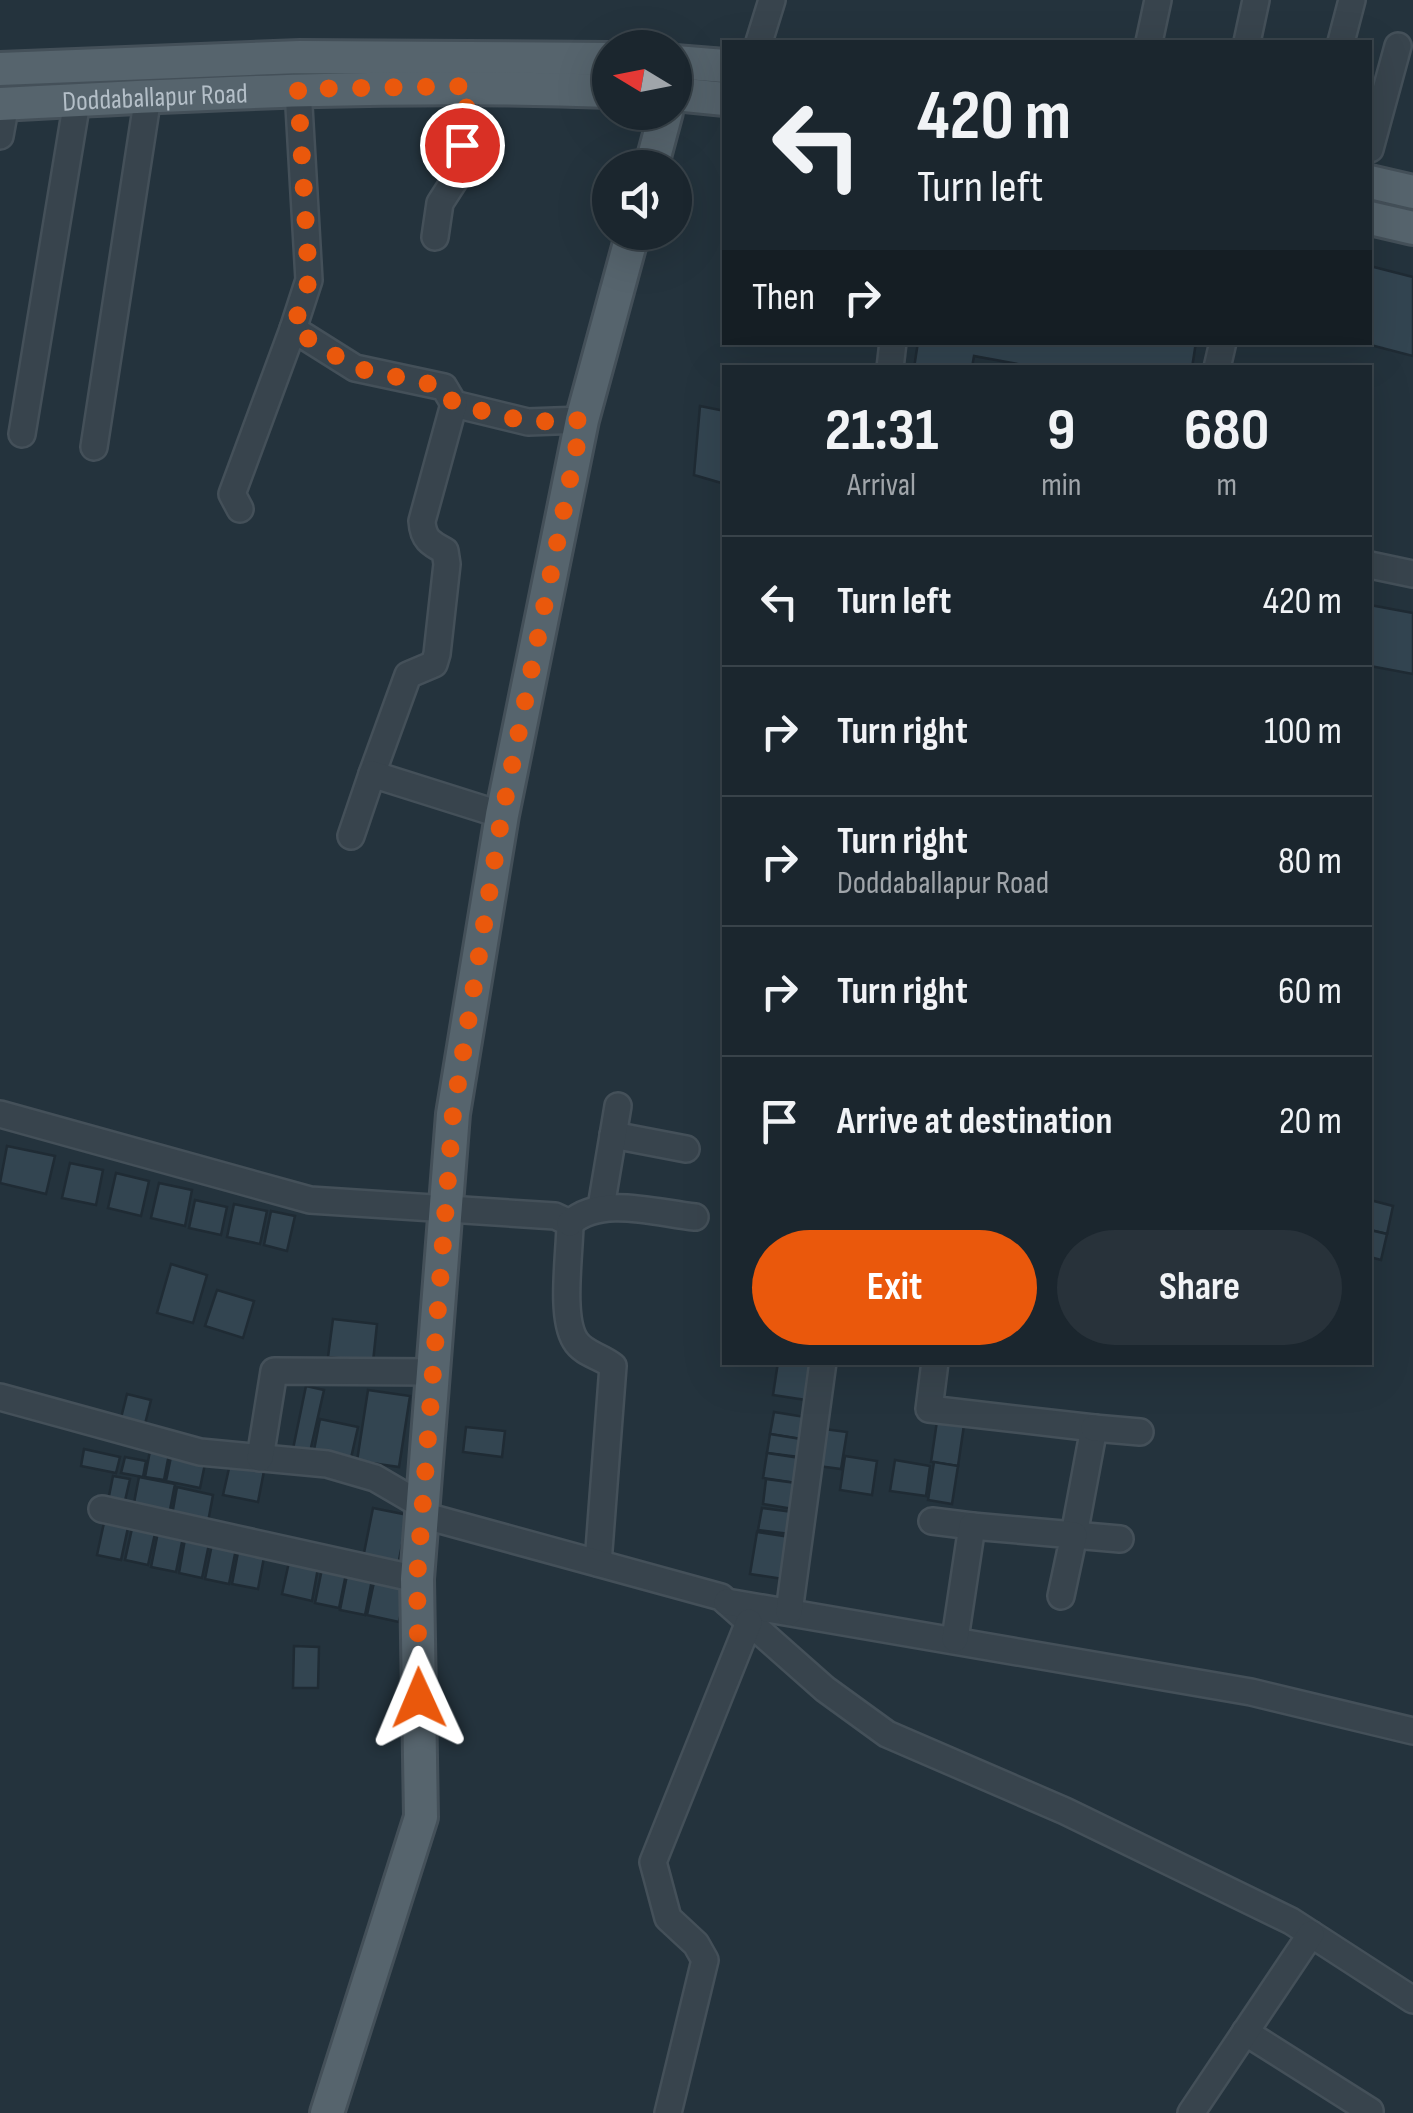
<!DOCTYPE html>
<html lang="en">
<head>
<meta charset="utf-8">
<style>
  body { margin:0; font-family:"Sofia Sans Condensed",sans-serif; background:#28323a; color:#f1f3f6; height:100vh; display:flex; flex-direction:column; font-size:38px; white-space:nowrap }
  * { box-sizing:border-box; margin:0 }
  p { font-size:32px; color:#a0a5aa }
  .icon { flex:none; width:55px; height:55px; fill:none; stroke:currentColor; stroke-width:2; stroke-linecap:round; stroke-linejoin:round }
  .map { position:relative; flex:1; overflow:hidden }
  .panel { position:absolute; left:722px; top:365px; width:650px; height:1000px; display:flex; flex-direction:column; background:#1b262e; border-radius:0px; box-shadow:0 10px 40px #0002,0 0 0 2px #39434a }
  .panel>* { flex:none }
  .banner { position:absolute; left:722px; top:40px; width:650px; height:305px; border-radius:0px; box-shadow:0 10px 40px #0002,0 0 0 2px #39434a; background:#1b262e; color:#f1f3f6; overflow:hidden }
  .needle { width:65px; rotate:280deg }
  .controls { position:absolute; left:592px; top:30px; display:grid; gap:20px }
  .controls a { display:grid; place-items:center; width:100px; height:100px; border-radius:50%; background:#1b262e; box-shadow:0 10px 40px #0002,0 0 0 2px #39434a; font-size:50px }
  .pin { position:absolute; display:grid; place-items:center; width:85px; height:85px; color:#fff; margin:-42px; border:5px solid #fff; border-radius:50%; box-shadow:0 2px 10px #0007 }
  .me { position:absolute; width:110px; margin:-55px; rotate:359deg; stroke-linejoin:round; filter:drop-shadow(0 0 8px #0008) }
  .turn { display:flex; align-items:center; gap:35px; height:210px; padding:0 30px; font-size:45px }
  .turn .icon { width:130px; height:130px; stroke-width:2.5 }
  .turn b { display:block; font-size:70px; line-height:85px }
  .then { display:flex; align-items:center; height:95px; padding:0 30px; background:#0003; gap:20px; font-size:38px }
  .eta { display:flex; justify-content:space-evenly; align-items:center; height:170px; text-align:center }
  .eta b { font-size:60px; font-weight:700; line-height:70px }
  .button { display:flex; gap:20px; margin-top:auto; padding:20px 30px }
  .button a { flex:1; height:115px; border-radius:60px; background:#ea580c; color:#fff; font-size:40px; font-weight:700; line-height:115px; text-align:center }
  .button a+a { background:#28323a; color:#f1f3f6 }
  ul { padding:0; list-style:none }
  li { display:flex; align-items:center; gap:30px; height:130px; padding:0 30px; border-top:2px solid #39434a }
  li div { flex:1 }
  li b { display:block; font-size:38px }
  li em { font-style:normal }
  .map>svg:first-child { display:block }
</style>
</head>
<body>
<div class="map">
<svg width="1413" height="2113" viewBox="0 0 1413 2113">
  <rect width="100%" height="100%" fill="#24333d"/>
  <g fill="#334551" stroke="#1f2b34" stroke-width="2.5">
    <path d="M1370,266L1413,277V356L1359,342H1370Z"/>
    <path d="M918,342H1196L1192,368H1039L974,356L972,368H914Z"/>
    <path d="M700,406L725,411V484L694,475Z"/>
    <path d="M1370,605L1413,613V674L1370,666Z"/>
    <path d="M7,1146L55,1156L46,1194L0,1183Z"/>
    <path d="M70,1163L103,1170L96,1205L62,1198Z"/>
    <path d="M116,1173L149,1181L141,1216L108,1208Z"/>
    <path d="M159,1183L192,1190L185,1226L151,1218Z"/>
    <path d="M195,1200L227,1207L221,1235L189,1228Z"/>
    <path d="M1370,1200L1393,1206L1387,1234L1370,1230Z"/>
    <path d="M234,1204L267,1211L260,1244L227,1237Z"/>
    <path d="M271,1211L295,1216L287,1251L264,1245Z"/>
    <path d="M1370,1230L1387,1234L1381,1260L1370,1257Z"/>
    <path d="M171,1264L207,1275L193,1323L157,1313Z"/>
    <path d="M217,1290L254,1301L243,1338L205,1326Z"/>
    <path d="M333,1319L377,1324L373,1362L328,1357Z"/>
    <path d="M778,1362H812L806,1400L773,1395Z"/>
    <path d="M306,1386L324,1390L310,1452L293,1449Z"/>
    <path d="M368,1390L410,1396L399,1467L357,1461Z"/>
    <path d="M127,1394L151,1400L145,1424L121,1418Z"/>
    <path d="M774,1412L805,1417L801,1439L770,1434Z"/>
    <path d="M320,1419L358,1427L351,1458L314,1450Z"/>
    <path d="M937,1421L964,1425L958,1466L931,1462Z"/>
    <path d="M466,1427L505,1431L502,1457L463,1452Z"/>
    <path d="M824,1429L847,1432L841,1469L818,1466Z"/>
    <path d="M770,1434L801,1439L799,1457L767,1453Z"/>
    <path d="M84,1449L120,1457L116,1473L81,1466Z"/>
    <path d="M150,1451L169,1454L164,1480L145,1477Z"/>
    <path d="M172,1452L206,1459L200,1488L166,1481Z"/>
    <path d="M767,1453L800,1458L796,1483L763,1478Z"/>
    <path d="M845,1456L877,1461L872,1495L840,1490Z"/>
    <path d="M125,1457L146,1461L143,1477L121,1473Z"/>
    <path d="M895,1460L930,1466L926,1496L890,1491Z"/>
    <path d="M934,1462L958,1466L952,1504L928,1500Z"/>
    <path d="M230,1464L264,1471L258,1502L223,1495Z"/>
    <path d="M113,1476L130,1479L124,1505L108,1501Z"/>
    <path d="M139,1477L175,1484L169,1515L133,1508Z"/>
    <path d="M766,1479L796,1483L793,1509L763,1504Z"/>
    <path d="M177,1487L213,1495L208,1522L172,1515Z"/>
    <path d="M373,1508L408,1515L398,1565L363,1558Z"/>
    <path d="M762,1508L793,1512L790,1534L758,1530Z"/>
    <path d="M105,1518L129,1523L121,1560L97,1555Z"/>
    <path d="M133,1524L156,1529L148,1565L125,1560Z"/>
    <path d="M158,1532L183,1537L176,1572L151,1567Z"/>
    <path d="M757,1532L790,1537L783,1579L750,1574Z"/>
    <path d="M185,1539L209,1544L202,1578L179,1573Z"/>
    <path d="M212,1544L236,1549L229,1584L205,1579Z"/>
    <path d="M239,1547L265,1552L258,1589L232,1584Z"/>
    <path d="M289,1562L318,1568L312,1601L282,1594Z"/>
    <path d="M323,1564L347,1569L339,1608L315,1603Z"/>
    <path d="M347,1575L372,1580L365,1615L340,1610Z"/>
    <path d="M374,1582L406,1589L399,1622L367,1615Z"/>
    <path d="M294,1646L319,1647L318,1688H293Z"/>
  </g>
  <g fill="none" stroke-linecap="round" stroke-linejoin="round">
    <g stroke="#445059" stroke-width="30">
      <g id="minor">
        <path d="M759,42L772,0"/>
        <path d="M1149,42L1158,0"/>
        <path d="M1247,42L1256,0"/>
        <path d="M1341,42L1352,0"/>
        <path d="M298,89L309,280L293,329L355,368L444,387L454,404L528,422L582,420"/>
        <path d="M0,136L6,103"/>
        <path d="M1370,149L1398,46"/>
        <path d="M435,237L440,203L458,175L469,86"/>
        <path d="M890,368L893,342"/>
        <path d="M1217,368L1223,342"/>
        <path d="M22,434L77,101"/>
        <path d="M94,447L148,96"/>
        <path d="M240,509L232,494L293,329"/>
        <path d="M1370,565L1413,574"/>
        <path d="M372,774L408,675L434,664L437,654L447,564L445,551C430,543 423,539 422,521L454,404"/>
        <path d="M351,836L372,774L502,815"/>
        <path d="M0,1114L310,1200L555,1216L570,1223C570,1252 560,1316 575,1340C583,1354 601,1356 613,1366L598,1563"/>
        <path d="M613,1135L686,1149"/>
        <path d="M601,1207L618,1106"/>
        <path d="M570,1223C601,1195 656,1213 695,1217"/>
        <path d="M935,1362L929,1409L1094,1428L1074,1535L1120,1539"/>
        <path d="M0,1397L200,1452L327,1464L375,1478L423,1506"/>
        <path d="M1094,1428L1140,1432"/>
        <path d="M260,1458L274,1371L433,1372"/>
        <path d="M102,1509L417,1579"/>
        <path d="M422,1515L721,1597L825,1689L887,1734L1065,1811L1291,1921L1413,2000"/>
        <path d="M932,1521L972,1526"/>
        <path d="M727,1602L1251,1692L1413,1731"/>
        <path d="M789,1612L823,1362"/>
        <path d="M955,1639L972,1526L1074,1535L1061,1596"/>
        <path d="M1245,2032L1370,2111"/>
        <path d="M668,2113L705,1960L696,1944L668,1918L653,1862L749,1622"/>
        <path d="M1191,2113L1311,1934"/>
      </g>
    </g>
    <g stroke="#445059" stroke-width="38">
      <g id="major">
        <path d="M675,62L725,66"/>
        <path d="M0,69L300,57L610,59"/>
        <path d="M675,94L725,99"/>
        <path id="s1" d="M0,104C204,93 406,83 610,91"/>
        <path d="M651,168L666,112"/>
        <path d="M1370,182L1413,192"/>
        <path d="M1370,218L1413,228"/>
        <path d="M327,2113L421,1817L417,1579L453,1114L502,815L582,420L633,232"/>
      </g>
    </g>
    <use href="#minor" stroke="#38444d" stroke-width="25"/>
    <use href="#major" stroke="#56646d" stroke-width="32"/>
  </g>
  <g fill="none" stroke-linecap="round" stroke-linejoin="round">
    <path stroke="#ea580c" stroke-width="18" stroke-dasharray="0 32.4" d="M419,1698L417,1579L453,1114L502,815L582,420L528,422L454,404L444,387L355,368L293,329L309,280L298,89L469,86L462,145"/>
  </g>
  <g text-anchor="middle" stroke-width="10" stroke-linejoin="round" paint-order="stroke">
    <g font-size="28" fill="#b4bfc8" stroke="#1d2932">
      <text dy="10" stroke="none"><textPath href="#s1" startOffset="155">Doddaballapur Road</textPath></text>
    </g>
  </g>
</svg>
<div class="controls">
<a><svg class="needle" viewBox="-14 -14 28 28"><path d="M0-13l5 13h-10z" fill="#e53935"/><path d="M0 13l5-13h-10z" fill="#a0a5aa"/></svg></a>
<a><svg class="icon" aria-label="sound" viewBox="0 0 24 24"><path d="M4 9h4l5-4v14l-5-4H4zM17 9q2 3 0 6"/></svg></a>
</div>
<div class="pin" style="left:462px;top:145px;background:#d93025"><svg class="icon" aria-label="arrive" viewBox="0 0 24 24"><path d="M6 21V4h12l-3 4 3 4H6"/></svg></div>
<svg class="me" style="left:419px;top:1698px" viewBox="-20 -20 40 40"><path d="M0-17L14 15 0 8-14 15z" fill="#ea580c" stroke="#fff" stroke-width="4"/></svg>
<div class="banner">
<div class="turn"><svg class="icon" aria-label="left" viewBox="0 0 24 24"><path d="M17 20v-9H6M10 6l-5 5 5 5"/></svg><div><b>420 m</b>Turn left</div></div>
<div class="then">Then<svg class="icon" aria-label="right" viewBox="0 0 24 24"><path d="M7 20v-9h11M14 6l5 5-5 5"/></svg></div>
</div>
<section class="panel">
<div class="eta">
<div><b>21:31</b><p>Arrival</p></div>
<div><b>9</b><p>min</p></div>
<div><b>680</b><p>m</p></div>
</div>
<ul>
<li><svg class="icon" aria-label="left" viewBox="0 0 24 24"><path d="M17 20v-9H6M10 6l-5 5 5 5"/></svg><div><b>Turn left</b></div><em>420 m</em></li>
<li><svg class="icon" aria-label="right" viewBox="0 0 24 24"><path d="M7 20v-9h11M14 6l5 5-5 5"/></svg><div><b>Turn right</b></div><em>100 m</em></li>
<li><svg class="icon" aria-label="right" viewBox="0 0 24 24"><path d="M7 20v-9h11M14 6l5 5-5 5"/></svg><div><b>Turn right</b><p>Doddaballapur Road</p></div><em>80 m</em></li>
<li><svg class="icon" aria-label="right" viewBox="0 0 24 24"><path d="M7 20v-9h11M14 6l5 5-5 5"/></svg><div><b>Turn right</b></div><em>60 m</em></li>
<li><svg class="icon" aria-label="arrive" viewBox="0 0 24 24"><path d="M6 21V4h12l-3 4 3 4H6"/></svg><div><b>Arrive at destination</b></div><em>20 m</em></li>
</ul>
<div class="button"><a>Exit</a><a>Share</a></div>
</section>
</div>
</body>
</html>
